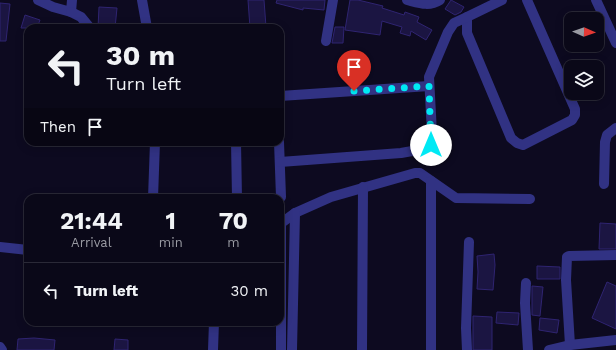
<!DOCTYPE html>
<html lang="en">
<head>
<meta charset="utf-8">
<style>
  body { margin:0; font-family:"Work Sans",sans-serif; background:#131121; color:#f1f3f6; height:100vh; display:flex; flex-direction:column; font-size:15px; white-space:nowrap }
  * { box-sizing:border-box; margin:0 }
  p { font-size:13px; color:#999aa2 }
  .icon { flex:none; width:22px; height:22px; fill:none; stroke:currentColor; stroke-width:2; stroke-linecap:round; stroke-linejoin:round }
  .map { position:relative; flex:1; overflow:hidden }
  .drawer { position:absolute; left:24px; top:194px; width:260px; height:132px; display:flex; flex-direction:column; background:#0a0818; border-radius:12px; box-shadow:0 2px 10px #0003,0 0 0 1px #2a2937 }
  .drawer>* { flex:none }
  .top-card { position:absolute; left:24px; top:24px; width:260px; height:122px; border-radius:12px; box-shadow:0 2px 10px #0003,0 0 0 1px #2a2937; background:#0a0818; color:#f1f3f6; overflow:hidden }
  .needle { width:26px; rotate:92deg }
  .controls { position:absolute; left:564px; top:12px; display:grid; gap:8px }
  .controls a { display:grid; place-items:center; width:40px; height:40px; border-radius:8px; background:#0a0818; box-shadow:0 2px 10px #0003,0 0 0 1px #2a2937; font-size:20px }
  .pin { position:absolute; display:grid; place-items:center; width:34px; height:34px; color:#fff; margin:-41px -17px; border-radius:50% 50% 50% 0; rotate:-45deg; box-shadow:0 0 4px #0007 }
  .pin .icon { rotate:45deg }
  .me { position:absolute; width:44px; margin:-22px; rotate:0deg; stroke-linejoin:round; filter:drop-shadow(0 0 3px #0008) }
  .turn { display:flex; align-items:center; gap:14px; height:84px; padding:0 16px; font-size:18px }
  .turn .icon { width:52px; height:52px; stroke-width:2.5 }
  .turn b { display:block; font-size:28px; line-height:34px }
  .then { display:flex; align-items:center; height:38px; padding:0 16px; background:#0003; gap:8px; font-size:15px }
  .eta { display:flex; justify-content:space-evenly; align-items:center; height:68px; text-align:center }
  .eta b { font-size:24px; font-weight:700; line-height:28px }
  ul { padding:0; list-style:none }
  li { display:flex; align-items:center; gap:12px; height:56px; padding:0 16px; border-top:1px solid #2a2937 }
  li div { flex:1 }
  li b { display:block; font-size:15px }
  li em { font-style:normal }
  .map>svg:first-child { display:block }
</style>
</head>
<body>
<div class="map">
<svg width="616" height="350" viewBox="0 0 616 350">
  <rect width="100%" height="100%" fill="#0d0a20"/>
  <g fill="#1b1542" stroke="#2f2471">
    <path d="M248,0H264L266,27L250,28Z"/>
    <path d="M277,0H325L324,10L303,8V10L276,3Z"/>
    <path d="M350,0H358L383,6L382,8L404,15L405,12L419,17L417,22L432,30L426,40L411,31L410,36L400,33L402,27L382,21L380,35L345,30Z"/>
    <path d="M451,0L464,7L461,12L455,15L445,9Z"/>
    <path d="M0,3L10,4L6,41H0Z"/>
    <path d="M99,7L117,8L115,28H98Z"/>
    <path d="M25,15L40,20L37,28H21Z"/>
    <path d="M335,27H344L343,43H332Z"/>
    <path d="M600,223L616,224V249H599Z"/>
    <path d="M494,254L495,265L493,290L477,289L478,272L477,256Z"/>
    <path d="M537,266L560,267V279H537Z"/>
    <path d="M607,282L616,286V329L592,318Z"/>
    <path d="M532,286L543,287L540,316L532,315Z"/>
    <path d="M497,312L519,313L518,325L496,323Z"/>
    <path d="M473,316L492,317V350H473Z"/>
    <path d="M540,318L559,320L557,333L539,330Z"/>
    <path d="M34,338L55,340L54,350H17L18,339Z"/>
    <path d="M115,339L128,340V350H114Z"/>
  </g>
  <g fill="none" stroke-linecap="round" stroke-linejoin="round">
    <g stroke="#313283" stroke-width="10">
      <path d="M38,0L53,7L71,12L72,0"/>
      <path d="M142,0L147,28"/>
      <path d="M407,0C419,3 429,7 440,0"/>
      <path d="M502,0L467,17V33L511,138L517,143L523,145L572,120L575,115V109L527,0"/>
      <path d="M596,0L616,43"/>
      <path d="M71,12L81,17L90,28"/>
      <path d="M326,41L333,0"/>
      <path d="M280,96L429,86"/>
      <path d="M236,142L237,198"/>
      <path d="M279,142L281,197"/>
      <path d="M280,162L401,153L429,148L431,145L432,133L429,77L448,32L454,23L467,17"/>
      <path d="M604,184L605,142L607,135L616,128"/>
      <path d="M153,198L155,142"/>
      <path d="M281,223V350"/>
      <path d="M280,224L295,213L331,197L415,173H420L456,198L530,199"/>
      <path d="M0,247L28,250"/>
      <path d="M526,283L525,303L528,350"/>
      <path d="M570,345L566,280L567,257L569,256L616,255"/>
      <path d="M0,347L2,350"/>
      <path d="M213,350L214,322"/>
      <path d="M292,350L295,213"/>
      <path d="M362,350L363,187"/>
      <path d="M431,350V181"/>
      <path d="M467,350L466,328L469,242"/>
      <path d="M549,350L570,345L616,340"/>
    </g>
  </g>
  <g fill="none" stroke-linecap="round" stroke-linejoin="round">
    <path stroke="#00e9f4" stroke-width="7" stroke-dasharray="0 12.6" d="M354,91L429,86L431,145"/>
  </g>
</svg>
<div class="controls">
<a><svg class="needle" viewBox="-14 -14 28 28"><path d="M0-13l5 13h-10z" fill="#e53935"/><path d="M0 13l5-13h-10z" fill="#999aa2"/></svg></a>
<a><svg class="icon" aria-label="layers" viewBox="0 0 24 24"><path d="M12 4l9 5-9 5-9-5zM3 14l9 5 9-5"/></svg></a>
</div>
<div class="pin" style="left:354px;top:91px;background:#d93025"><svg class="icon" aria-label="arrive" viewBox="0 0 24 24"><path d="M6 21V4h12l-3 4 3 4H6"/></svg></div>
<svg class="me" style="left:431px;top:145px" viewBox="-20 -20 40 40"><circle r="19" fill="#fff"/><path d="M0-13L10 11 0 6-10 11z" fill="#00e9f4"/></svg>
<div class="top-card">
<div class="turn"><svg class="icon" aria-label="left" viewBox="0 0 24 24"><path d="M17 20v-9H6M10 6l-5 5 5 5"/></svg><div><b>30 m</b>Turn left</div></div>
<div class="then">Then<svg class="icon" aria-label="arrive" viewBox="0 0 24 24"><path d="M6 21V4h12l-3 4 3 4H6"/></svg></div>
</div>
<section class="drawer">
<div class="eta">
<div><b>21:44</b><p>Arrival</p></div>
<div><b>1</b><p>min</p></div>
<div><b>70</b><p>m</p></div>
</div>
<ul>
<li><svg class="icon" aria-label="left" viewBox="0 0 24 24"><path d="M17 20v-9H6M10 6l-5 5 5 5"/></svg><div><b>Turn left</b></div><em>30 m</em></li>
</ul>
</section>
</div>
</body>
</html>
